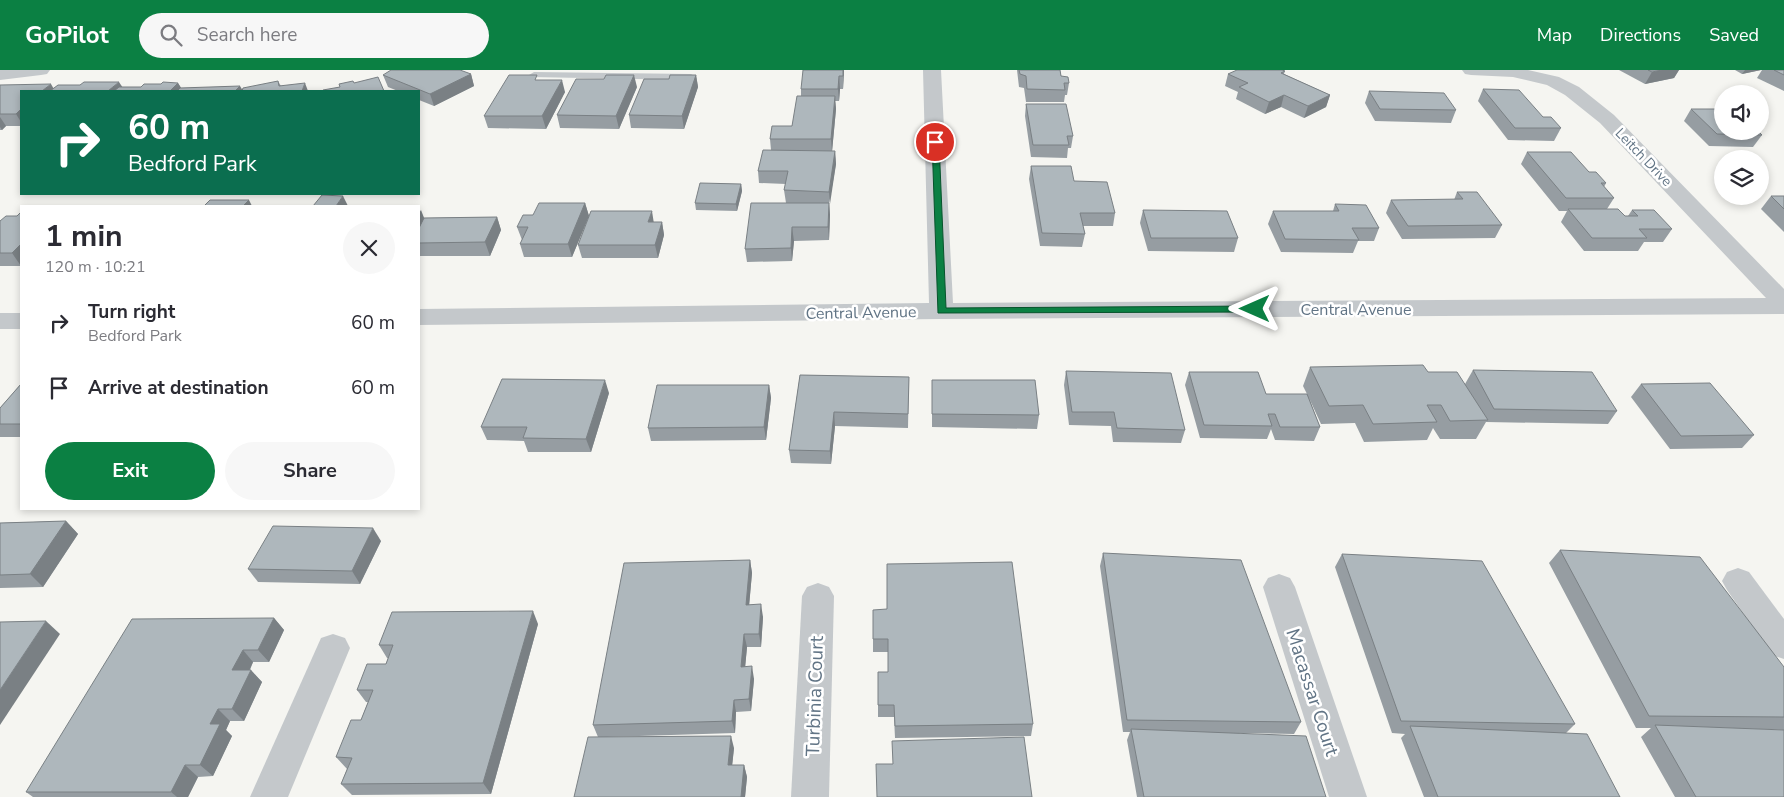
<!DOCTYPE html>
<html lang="en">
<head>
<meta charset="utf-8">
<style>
  body { margin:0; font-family:"Nunito Sans",sans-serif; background:#f7f7f7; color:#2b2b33; height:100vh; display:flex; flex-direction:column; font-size:19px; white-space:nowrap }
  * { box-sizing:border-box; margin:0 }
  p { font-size:16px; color:#7c7c81 }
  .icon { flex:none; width:28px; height:28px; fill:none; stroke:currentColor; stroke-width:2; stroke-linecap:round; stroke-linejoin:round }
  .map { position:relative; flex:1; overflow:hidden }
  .panel { position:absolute; left:20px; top:135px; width:400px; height:305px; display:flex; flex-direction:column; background:#fff; border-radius:0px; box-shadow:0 2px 8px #0003 }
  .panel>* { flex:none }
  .guide { position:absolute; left:20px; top:20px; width:400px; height:105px; border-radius:0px; box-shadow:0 2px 8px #0003; background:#0b6e4f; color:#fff; overflow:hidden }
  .fabs { position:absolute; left:1714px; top:15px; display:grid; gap:10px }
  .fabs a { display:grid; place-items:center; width:55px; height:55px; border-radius:50%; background:#fff; box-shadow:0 2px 8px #0003; font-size:25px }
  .pin { position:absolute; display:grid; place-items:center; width:42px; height:42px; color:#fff; margin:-21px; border:2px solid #fff; border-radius:50%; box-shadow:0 1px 5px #0007 }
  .me { position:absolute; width:55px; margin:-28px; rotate:270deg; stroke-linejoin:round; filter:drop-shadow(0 0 4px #0008) }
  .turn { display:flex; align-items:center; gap:18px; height:105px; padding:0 25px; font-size:22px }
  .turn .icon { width:65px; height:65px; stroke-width:2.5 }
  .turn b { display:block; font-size:35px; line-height:42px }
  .round { display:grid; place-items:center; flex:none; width:52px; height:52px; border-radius:26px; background:#f7f7f7 }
  .headline { display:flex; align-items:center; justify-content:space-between; height:85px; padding:0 25px }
  h1 { font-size:30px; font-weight:700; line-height:38px }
  .action { display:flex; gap:10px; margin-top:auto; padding:10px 25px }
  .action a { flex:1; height:58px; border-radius:30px; background:#0b8043; color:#fff; font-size:20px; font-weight:700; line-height:58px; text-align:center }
  .action a+a { background:#f7f7f7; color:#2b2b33 }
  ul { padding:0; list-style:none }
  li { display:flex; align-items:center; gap:15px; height:65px; padding:0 25px }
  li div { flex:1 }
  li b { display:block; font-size:19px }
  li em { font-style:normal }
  header { display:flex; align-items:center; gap:30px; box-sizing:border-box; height:70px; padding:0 25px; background:#0b8043; color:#fff }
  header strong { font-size:24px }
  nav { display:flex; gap:28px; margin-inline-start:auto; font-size:18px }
  .search { width:350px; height:45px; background:#f7f7f7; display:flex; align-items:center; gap:12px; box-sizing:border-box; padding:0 18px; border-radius:28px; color:#7c7c81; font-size:19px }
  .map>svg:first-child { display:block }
</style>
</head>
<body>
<header>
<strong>GoPilot</strong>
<div class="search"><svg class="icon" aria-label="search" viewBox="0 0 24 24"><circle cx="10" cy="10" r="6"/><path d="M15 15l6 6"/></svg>Search here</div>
<nav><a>Map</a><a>Directions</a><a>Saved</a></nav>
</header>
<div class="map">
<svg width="1784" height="727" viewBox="0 0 1784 727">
  <rect width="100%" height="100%" fill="#f5f5f1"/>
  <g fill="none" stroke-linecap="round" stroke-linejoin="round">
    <path fill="#c4c8cb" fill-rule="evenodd" d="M534,2L691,4L696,7L691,10L530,7L529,5Z"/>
    <g fill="#c4c8cb" fill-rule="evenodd">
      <path d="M0,0H50L47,4L41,5L0,10Z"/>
      <path d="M923,0H941L953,233L1766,228L1600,53L1565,25L1547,15L1513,7L1471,5L1465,4L1462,0H1528L1559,7L1579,17L1614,45L1784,219V244L941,249L419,255V239L929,233Z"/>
      <rect x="0" y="243" width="21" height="16"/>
      <path d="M1738,498L1749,502L1784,549V589L1772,585L1727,520L1722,511L1727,502Z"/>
      <path d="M1279,504L1290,508L1295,517L1367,727H1329L1263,517L1268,508Z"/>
      <path d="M818,513L829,517L834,526L829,727H791L802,526L807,517Z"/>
      <path d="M333,564L345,568L350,578L288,727H250L321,568Z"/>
    </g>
  </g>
  <g fill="#969da2">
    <path d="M844,0L843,19H840L839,31H835L836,39L832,81H835L836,94L829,134L830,145L829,170L794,171L792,191L747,192L745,179L786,133L784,120L786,114L759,113L758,101L771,80L770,69L792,56L801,26V19Z"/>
    <path d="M1017,0H1060L1061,6L1069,13L1067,25H1065L1064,32H1026L1024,18L1019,17Z"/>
    <path d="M1619,0H1679L1674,8L1645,14Z"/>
    <path d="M1735,0H1761L1742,4Z"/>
    <path d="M1762,0H1784V21L1757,8Z"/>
    <path d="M1285,1L1284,4L1330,25L1326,37L1304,48L1281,37L1265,44L1236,29L1238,22L1225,16L1228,4Z"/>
    <path d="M471,4L474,16L434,36L419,30V21H398L388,17L383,5Z"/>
    <path d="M696,5L698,17L684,59L631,58L629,45L669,9Z"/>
    <path d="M539,10L565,22L546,59L488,58L484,46Z"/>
    <path d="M278,11L281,16L308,21H21V56H6L2,60H0V15L53,19L141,17L161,14L178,13L181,18L242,20Z"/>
    <path d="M637,17L619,59L560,58L557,45Z"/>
    <path d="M1483,19L1561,58L1554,71L1508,70L1478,31Z"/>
    <path d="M1369,21L1456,40L1451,53L1375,51L1365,33Z"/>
    <path d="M1026,34L1073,66L1071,78H1068L1067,88L1031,87L1025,46Z"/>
    <path d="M1691,39L1762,65L1753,77L1709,76L1684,51Z"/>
    <path d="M1527,82L1589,102L1606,113L1604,117L1614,128L1607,139L1625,146H1628L1632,140L1672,159L1663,172H1644L1638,181H1584L1561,152L1567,141H1559L1521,94Z"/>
    <path d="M1031,96L1074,111L1115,143L1113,156H1083L1085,164L1082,177L1040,176L1029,109Z"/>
    <path d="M741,114L742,121L737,141L696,140L695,133Z"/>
    <path d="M1457,122L1502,155L1495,168L1402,169L1386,143L1391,130H1454Z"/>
    <path d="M1771,126H1784V162L1761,139Z"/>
    <path d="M585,133L589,146L572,187H524L520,174L522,170L517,157L533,145Z"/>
    <path d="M1335,134L1379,158L1374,171H1358L1353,183L1281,182L1268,154L1273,141H1333Z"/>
    <path d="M419,140L424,148L497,147L501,160L490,186H419Z"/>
    <path d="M1143,140L1238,168L1234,182L1148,181L1140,153Z"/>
    <path d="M21,142V196H0V151L17,146Z"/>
    <path d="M654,152H662L664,165L658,188H582L578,175Z"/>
    <path d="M1310,297L1428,302L1465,314L1473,300L1617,341L1608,354L1486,352L1476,369H1440L1433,358L1427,370L1364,372L1355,353L1321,354L1309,328L1320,357L1314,371L1275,370L1271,359L1267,369L1200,368L1185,315L1189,302L1266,324H1307L1303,316Z"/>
    <path d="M1066,301L1185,360L1181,373L1113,372L1111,356L1069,355L1064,315Z"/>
    <path d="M800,305L909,307L908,358L835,356L831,394L791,393L789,380Z"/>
    <path d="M932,310L1039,345L1037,359L932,357Z"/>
    <path d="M21,314V367H0V338Z"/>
    <path d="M1641,314L1754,365L1742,378L1670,379L1631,327Z"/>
    <path d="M769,315L771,328L766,370L651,371L648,358Z"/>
    <path d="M609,323L591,382H528L524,371L487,370L481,357Z"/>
    <path d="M66,451L78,464L43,517L0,518V453Z"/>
    <path d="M381,471L360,514L258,512L248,499Z"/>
    <path d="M1560,480L1784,597V660L1753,659L1784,727H1675L1641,667L1651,658H1636L1549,493Z"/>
    <path d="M1103,483L1301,652L1294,664L1239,663L1326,727H1137L1127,670L1130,662H1123L1100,496Z"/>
    <path d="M1342,484L1575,654L1566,663L1620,727H1424L1401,668L1405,664L1392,663L1335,497Z"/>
    <path d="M750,490L752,503L749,535L763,547L761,577H747L745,597L754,609L751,641L736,642L735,663L607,667L734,678L732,695H744L747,707L745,727H574L598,667L593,655Z"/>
    <path d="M873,540L1033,654L1031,666L895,668L894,647H878V602H888V582H873Z"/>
    <path d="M274,548L284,560L269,592H253L250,600L262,612L244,651H230L226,660L232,666L213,706L198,707L188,727H33L26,722Z"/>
    <path d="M538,554L491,724L352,725L341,714L347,699L336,687L361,650L368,632H366L357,620L386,594L388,588H387L379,575Z"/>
  </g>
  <g fill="#7a8084">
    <path d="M843,0H844L843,19Z"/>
    <path d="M1662,0H1679L1674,8L1645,14L1652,2Z"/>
    <path d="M1745,0H1761L1742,4Z"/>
    <path d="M471,4L474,16L434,36L430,24Z"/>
    <path d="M634,5L637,17L619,59L616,46Z"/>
    <path d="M696,5L698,17L684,59L682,46Z"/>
    <path d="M839,6L840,19L839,31L838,19Z"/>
    <path d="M562,10L565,22L546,59L542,46Z"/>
    <path d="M119,12L125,21H108Z"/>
    <path d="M178,13L183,21H170Z"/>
    <path d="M305,13L308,21H302Z"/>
    <path d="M51,14L55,21H42Z"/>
    <path d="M240,16L243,21H235Z"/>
    <path d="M1284,25L1281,37L1265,44L1269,32Z"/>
    <path d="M1330,25L1326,37L1304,48L1308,36Z"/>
    <path d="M835,26L836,39L832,82L831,69Z"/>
    <path d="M21,39V52L16,44Z"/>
    <path d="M0,47L6,56L2,60L0,57Z"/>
    <path d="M835,81L836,94L830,134L829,122Z"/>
    <path d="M741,114L742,121L737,141L736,134Z"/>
    <path d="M343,126L348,136H336Z"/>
    <path d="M249,130L252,136H243Z"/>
    <path d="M585,133L589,146L572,187L568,174Z"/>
    <path d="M829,133L830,145L829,170L828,157Z"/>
    <path d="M421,140L426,153L419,165V143Z"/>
    <path d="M652,141L654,154L648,152Z"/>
    <path d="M497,147L501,160L490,186L485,172Z"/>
    <path d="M662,152L664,165L658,188L655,175Z"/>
    <path d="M792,157L794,171L792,191L791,178Z"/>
    <path d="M21,174V196L12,183Z"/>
    <path d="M605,310L609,323L591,382L586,369Z"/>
    <path d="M769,315L771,328L766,370L764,357Z"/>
    <path d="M834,342L835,356L831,394L830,381Z"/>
    <path d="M66,451L78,464L43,517L30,504Z"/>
    <path d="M373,458L381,471L360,514L352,501Z"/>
    <path d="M750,490L752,503L748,548L746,535Z"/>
    <path d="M761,534L763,547L761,577L759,564Z"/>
    <path d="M533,541L538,554L491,724L483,713Z"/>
    <path d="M274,548L284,560L269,592L258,580Z"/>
    <path d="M46,551L60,564L0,655V620Z"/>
    <path d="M744,564L747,577L744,609L741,597Z"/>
    <path d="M243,580L253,592L244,612L232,600Z"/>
    <path d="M752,596L754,609L751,641L749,629Z"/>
    <path d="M251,600L262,612L244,651L232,639Z"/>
    <path d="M734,630L736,642L735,663L732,651Z"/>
    <path d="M218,639L230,651L226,660L232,666L213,706L200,695L210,654Z"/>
    <path d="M731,666L734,678L731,707L728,695Z"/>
    <path d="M185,695L198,707L188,727H177L171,722Z"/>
    <path d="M744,695L747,707L745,727H741Z"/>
  </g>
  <g fill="#aeb7bc" stroke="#7a8084">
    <path d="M391,0H460L471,4L430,24L383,5Z"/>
    <path d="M803,0H843V6H839L838,19H801Z"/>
    <path d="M1019,0H1060L1061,6L1068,7L1069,13H1064L1065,20L1027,19L1026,6L1020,4Z"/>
    <path d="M1237,0H1282L1285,1L1281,3L1330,25L1308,36L1284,25L1269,32L1239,17L1248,13L1228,4Z"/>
    <path d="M1648,0H1662L1652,2Z"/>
    <path d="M1774,0H1784V5Z"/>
    <path d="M509,5H537L535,10H562L542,46H484Z"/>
    <path d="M606,5H634L616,46L557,45L576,9H604Z"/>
    <path d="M670,5H696L682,46L629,45L644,9H669Z"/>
    <path d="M378,7L384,21H323V20L340,17L339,14L353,11L354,13Z"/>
    <path d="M278,11L279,16L305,13L302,21H242L243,18Z"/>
    <path d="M84,12H119L108,21H50L58,15H80Z"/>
    <path d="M163,12L178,13L170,21H114L119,17H141L144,14H161Z"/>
    <path d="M51,14L42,21H21V39L16,44H0V15Z"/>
    <path d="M240,16L235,21H177L180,18Z"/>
    <path d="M1483,19L1519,20L1543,47H1551L1561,58H1515Z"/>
    <path d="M1369,21L1444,23L1456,40L1380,39Z"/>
    <path d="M797,26H835L831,69H770L772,56H792Z"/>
    <path d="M1026,34H1066L1073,66H1067L1069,75H1033Z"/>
    <path d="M1691,39H1722V61H1758L1762,65L1717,64Z"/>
    <path d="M763,80L835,81L829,122L784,120L788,101H758Z"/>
    <path d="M1527,82H1571L1589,102H1596L1606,113H1601L1614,128H1566Z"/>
    <path d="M1031,96H1071L1074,111L1107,112L1115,143H1080L1085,164L1042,163Z"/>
    <path d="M700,113L741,114L736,134L695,133Z"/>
    <path d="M1457,122H1477L1502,155L1408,156L1391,130L1463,129Z"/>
    <path d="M322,125L343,126L336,136H313Z"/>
    <path d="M1771,126H1784V139Z"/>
    <path d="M210,130H249L243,136H204Z"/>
    <path d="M539,133H585L568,174H520L528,157H517L523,145H533Z"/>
    <path d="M751,133H829L828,157H792L791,178L745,179Z"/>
    <path d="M1335,134L1366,135L1379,158H1352L1359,170L1285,169L1273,141H1339Z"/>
    <path d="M1568,139H1618L1625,146H1638L1632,140H1654L1672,159H1639L1647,168H1592Z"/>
    <path d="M1143,140L1227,141L1238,168H1151Z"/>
    <path d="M591,141H652L648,152H662L655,175H578Z"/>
    <path d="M21,142V174L12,183H0V151L6,146H17Z"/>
    <path d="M497,147L485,172L419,173V158L424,148Z"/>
    <path d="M1423,295L1428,302H1457L1488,350L1450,351L1441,335H1427L1437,352L1373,354L1363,335L1329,336L1310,297Z"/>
    <path d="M1473,300L1592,302L1617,341L1494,339Z"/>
    <path d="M1066,301L1171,303L1185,360L1117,358L1114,342H1072Z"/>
    <path d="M1189,302H1258L1266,324H1307L1320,357H1280L1275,344H1268L1272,356L1204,355Z"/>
    <path d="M800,305L909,307L908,344L834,342L830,381L789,380Z"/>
    <path d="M502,309L605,310L586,369L523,368L527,357H481Z"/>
    <path d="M932,310H1035L1039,345L932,344Z"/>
    <path d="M1710,313L1754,365L1681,366L1641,314Z"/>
    <path d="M21,314V354H0V338Z"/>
    <path d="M657,315H769L764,357L648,358Z"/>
    <path d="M66,451L30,504L0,505V453Z"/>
    <path d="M273,456L373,458L352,501L248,499Z"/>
    <path d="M1560,480L1700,487L1784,597V647L1649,646Z"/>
    <path d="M1103,483L1241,490L1301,652L1127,650Z"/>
    <path d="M1342,484L1482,491L1575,654L1401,651Z"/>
    <path d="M750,490L746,535L761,534L759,564H744L741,597L752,596L749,629L734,630L732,651L593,655L624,493Z"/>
    <path d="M1012,492L1033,654L895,656L894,635H878V602H888V569H873V540L887,539V494Z"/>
    <path d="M533,541L483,713L341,714L352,688L336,687L351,650H361L373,620H357L367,594H386L393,575H379L392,542Z"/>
    <path d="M274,548L258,580H243L232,600H251L232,639H218L210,654H220L200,695H185L171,722H26L132,549Z"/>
    <path d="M46,551L0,620V552Z"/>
    <path d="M1655,655L1784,660V727H1696Z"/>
    <path d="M1410,656L1587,664L1620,727H1438Z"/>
    <path d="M1131,659L1306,666L1326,727H1144Z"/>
    <path d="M731,666L728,695H744L741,727H574L588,667Z"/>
    <path d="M1024,667L1032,727H877L876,694H893L892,671Z"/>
  </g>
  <path fill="#0b8043" stroke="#07532c" d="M932,70L939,72L946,238L1255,236L1260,239L1255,242L938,243Z"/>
  <g text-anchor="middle" stroke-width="5" stroke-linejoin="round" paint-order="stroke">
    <g font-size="14" fill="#617485" stroke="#fff">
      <text transform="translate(1644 87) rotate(46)" y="5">Leitch Drive</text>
    </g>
    <g font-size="16" fill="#617485" stroke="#fff">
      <text x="1356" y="245">Central Avenue</text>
      <text transform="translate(861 242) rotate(-1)" y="6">Central Avenue</text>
    </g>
    <g font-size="19" fill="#617485" stroke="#fff">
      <text transform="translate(1313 622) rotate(72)" y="7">Macassar Court</text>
      <text transform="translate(814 626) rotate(-88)" y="7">Turbinia Court</text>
    </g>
  </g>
</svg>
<div class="fabs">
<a><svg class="icon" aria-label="sound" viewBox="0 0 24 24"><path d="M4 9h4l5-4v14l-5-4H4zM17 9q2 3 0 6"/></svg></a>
<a><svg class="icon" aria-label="layers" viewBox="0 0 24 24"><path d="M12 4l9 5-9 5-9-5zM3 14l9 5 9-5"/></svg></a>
</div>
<div class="pin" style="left:935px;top:72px;background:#d93025"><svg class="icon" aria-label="arrive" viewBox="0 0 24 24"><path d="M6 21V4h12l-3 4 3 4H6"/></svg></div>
<svg class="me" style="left:1255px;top:239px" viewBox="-20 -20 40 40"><path d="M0-17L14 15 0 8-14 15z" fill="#0b8043" stroke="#fff" stroke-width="4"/></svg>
<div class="guide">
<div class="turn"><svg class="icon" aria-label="right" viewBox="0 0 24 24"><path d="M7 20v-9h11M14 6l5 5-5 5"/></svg><div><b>60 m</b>Bedford Park</div></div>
</div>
<section class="panel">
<div class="headline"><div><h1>1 min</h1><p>120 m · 10:21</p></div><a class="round"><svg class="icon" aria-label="close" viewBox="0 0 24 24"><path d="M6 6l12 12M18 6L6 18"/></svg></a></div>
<ul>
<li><svg class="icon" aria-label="right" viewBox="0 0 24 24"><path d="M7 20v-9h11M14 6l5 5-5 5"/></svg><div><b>Turn right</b><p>Bedford Park</p></div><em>60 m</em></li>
<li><svg class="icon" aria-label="arrive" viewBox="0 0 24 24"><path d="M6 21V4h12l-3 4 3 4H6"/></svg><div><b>Arrive at destination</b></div><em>60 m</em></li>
</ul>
<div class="action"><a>Exit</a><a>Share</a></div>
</section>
</div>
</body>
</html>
